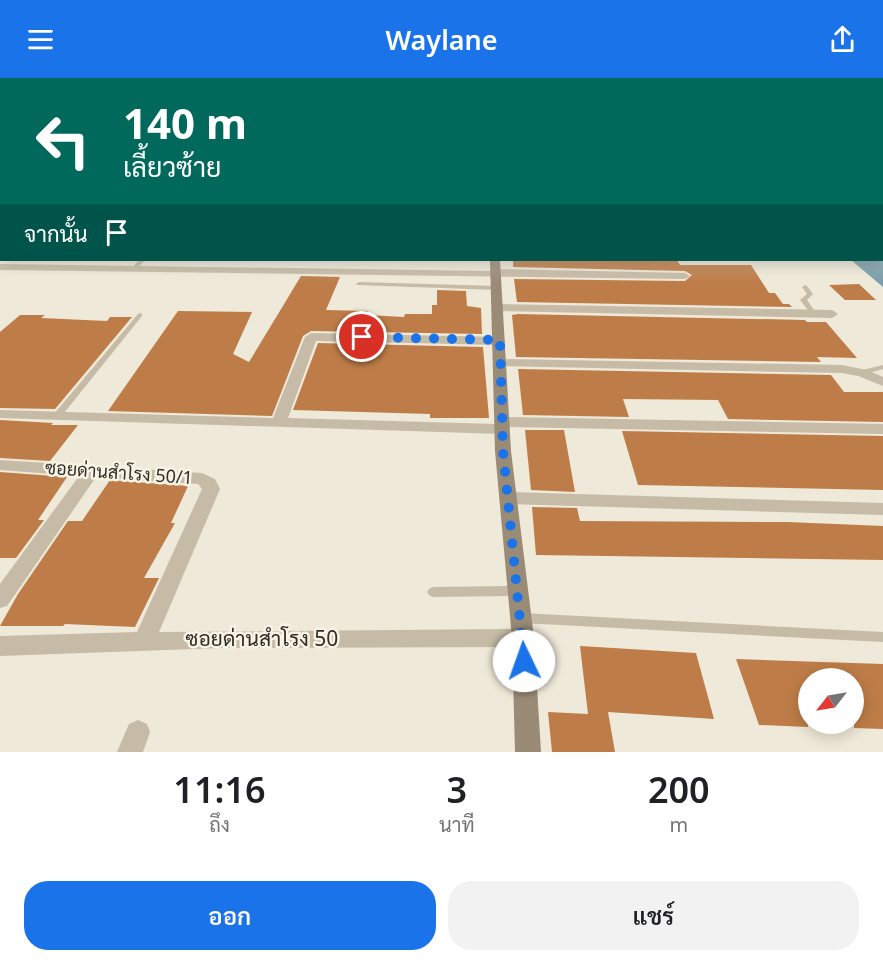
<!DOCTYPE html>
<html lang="th">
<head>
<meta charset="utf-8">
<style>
  body { margin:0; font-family:"Noto Sans",Sarabun,sans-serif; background:#f2f2f2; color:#202124; height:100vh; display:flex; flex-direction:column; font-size:22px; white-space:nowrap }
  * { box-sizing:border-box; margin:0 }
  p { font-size:20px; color:#757577 }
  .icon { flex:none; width:33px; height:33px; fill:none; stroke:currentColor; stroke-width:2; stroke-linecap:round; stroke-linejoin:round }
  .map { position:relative; height:674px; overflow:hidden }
  .side { display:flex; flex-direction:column; background:#fff; flex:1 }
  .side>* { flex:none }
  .top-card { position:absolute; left:0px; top:0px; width:884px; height:183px; box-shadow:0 3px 15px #0003; background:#00695c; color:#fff; overflow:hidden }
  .needle { width:39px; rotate:239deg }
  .controls { position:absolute; left:798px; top:590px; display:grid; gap:12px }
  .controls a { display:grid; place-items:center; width:66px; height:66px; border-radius:50%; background:#fff; box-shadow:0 3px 15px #0003; font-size:30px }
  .pin { position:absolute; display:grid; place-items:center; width:51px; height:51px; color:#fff; margin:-26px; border:3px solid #fff; border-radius:50%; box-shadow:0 2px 6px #0007 }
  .me { position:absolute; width:66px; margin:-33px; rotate:357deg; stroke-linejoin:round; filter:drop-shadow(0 0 4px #0008) }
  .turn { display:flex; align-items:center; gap:21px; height:126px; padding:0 24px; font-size:27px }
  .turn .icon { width:78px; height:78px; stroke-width:2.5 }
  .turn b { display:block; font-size:42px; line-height:51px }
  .then { display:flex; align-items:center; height:57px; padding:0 24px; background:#0003; gap:12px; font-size:22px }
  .eta { display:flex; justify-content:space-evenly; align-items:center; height:102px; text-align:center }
  .eta b { font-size:36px; font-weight:600; line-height:42px }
  .action { display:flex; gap:12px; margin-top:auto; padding:12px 24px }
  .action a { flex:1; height:69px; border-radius:24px; background:#1a73e8; color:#fff; font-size:24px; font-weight:600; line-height:69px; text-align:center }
  .action a+a { background:#f2f2f2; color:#202124 }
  header { display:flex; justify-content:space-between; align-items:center; height:78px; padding:0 24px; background:#1a73e8; color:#fff; font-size:27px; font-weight:600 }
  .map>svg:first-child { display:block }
</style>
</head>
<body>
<header><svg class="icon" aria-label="menu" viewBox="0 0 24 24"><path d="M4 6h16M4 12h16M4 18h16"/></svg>Waylane<svg class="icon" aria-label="share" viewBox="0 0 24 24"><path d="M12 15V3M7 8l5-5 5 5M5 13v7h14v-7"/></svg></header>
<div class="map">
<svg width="883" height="674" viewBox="0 0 883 674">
  <rect width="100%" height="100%" fill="#efe9d9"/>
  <path fill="#7a9eaa" d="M882,160L883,161V209L851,182H882Z"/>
  <g fill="#be7d48">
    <path d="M513,182H677L680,187H751L769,215H775L783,226H789L792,229L517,224L514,201L685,203L692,197L685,193L513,189Z"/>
    <path d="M301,198L340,199L326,232L368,233L367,237L404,239L405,236H432V227H437V212L466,213L467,228L481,230L482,256L311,253L303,258L272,338L108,333L178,233L252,234L233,276L249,284Z"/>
    <path d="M859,206L876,222H845L829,207Z"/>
    <path d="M518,236L805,242L807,244H826L857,280L817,279L821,284L516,279L512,237Z"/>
    <path d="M20,237H45L41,240L107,243L110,239H132L55,331L0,330V254Z"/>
    <path d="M318,265L483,269L489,340H430V336L293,332Z"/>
    <path d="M518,291L831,297L844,314H883V344L728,341L718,322L623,321L629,339L523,337Z"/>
    <path d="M0,342L53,345L51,347H78L50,383L0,380Z"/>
    <path d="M525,352H564L575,414L531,412Z"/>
    <path d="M622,353L883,358V412L638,407Z"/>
    <path d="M0,394L67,399L38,442H44L16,480H0Z"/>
    <path d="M110,402L188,408L171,445H175L144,500H159L135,549L65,546L63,548H0L18,516L68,443H82Z"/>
    <path d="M532,429L577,430L580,443L787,444L883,448V482L536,477Z"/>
    <path d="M580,568L696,575L714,641L608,634L615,674H552L548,634L588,636Z"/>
    <path d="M736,581L883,586V651L854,650V600H808V649L759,647Z"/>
  </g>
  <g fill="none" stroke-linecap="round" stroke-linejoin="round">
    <g fill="#c6bba6" fill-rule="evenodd">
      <rect x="0" y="122" width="2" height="2"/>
      <path d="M139,182H145L135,193H131V191Z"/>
      <path d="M359,204L497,208L500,210L497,212L357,207L356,206Z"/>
      <path d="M805,207L807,208L813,216L807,222L816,235L815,236H811L800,222L807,216L802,209Z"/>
      <path d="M140,235L142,236V238L60,340H54L53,338L54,336L138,236Z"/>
      <path d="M883,287V291L862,297L858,295L859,293Z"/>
      <path d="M518,508L522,510L524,513L522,516L518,518L433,519L429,517L427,514L429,511L433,509Z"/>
      <path d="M522,535L883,554V564L522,545L518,543L516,540L518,537Z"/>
    </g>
    <g fill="#c6bba6" fill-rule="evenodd">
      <path d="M0,109H2L0,113Z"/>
      <rect x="882" y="110" width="1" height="4"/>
      <path d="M882,130L883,131V137L882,136Z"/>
      <path d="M2,153V160H0V154Z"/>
      <path d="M0,186L492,193L496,191L685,195L690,198L685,201L0,192Z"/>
      <path d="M498,226L832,232L838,236L832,240L494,233V227Z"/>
      <path d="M311,255L500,259L506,263L500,267L316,263L288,340L496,346L497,341L502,339L883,346V356L508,349L507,354L502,356L0,340V332L273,340L305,259Z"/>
      <path d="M501,281L842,287L867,292L883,299V308L858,298L842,295L496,288L494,285L496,282Z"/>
      <path d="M0,382L202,395L215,401L220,411L159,554L523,551L531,553L534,560L531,567L523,569L222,570L0,578V558L137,554L202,411L198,406L96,399L7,528L0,530V506L79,398L0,392Z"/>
      <path d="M508,414L883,425V437L508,426L502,424L499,420L502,416Z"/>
      <path d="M138,642L147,646L150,654L143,674H117L129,646Z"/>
    </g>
    <path fill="#9a8b77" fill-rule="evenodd" d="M490,182H500L511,373L534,560L541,674H515L512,560L495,373Z"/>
  </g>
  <linearGradient id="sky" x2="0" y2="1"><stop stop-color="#7cabcf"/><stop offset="0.53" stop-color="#f8f5ee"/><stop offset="1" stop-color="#f8f5ee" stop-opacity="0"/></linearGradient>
  <rect width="883" height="204" fill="url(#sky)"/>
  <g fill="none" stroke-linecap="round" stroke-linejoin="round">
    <path stroke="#1a73e8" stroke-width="10" stroke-dasharray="0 18" d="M362,259L500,262L503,373L524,583"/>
  </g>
  <g text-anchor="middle" stroke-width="5" stroke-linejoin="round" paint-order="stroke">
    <g font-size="18" fill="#332d26" stroke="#f7f3e5">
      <text transform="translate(119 395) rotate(4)" y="6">ซอยด่านสำโรง 50/1</text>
    </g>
    <g font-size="21" fill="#332d26" stroke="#f7f3e5">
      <text x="262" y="568">ซอยด่านสำโรง 50</text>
    </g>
  </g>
</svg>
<div class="controls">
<a><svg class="needle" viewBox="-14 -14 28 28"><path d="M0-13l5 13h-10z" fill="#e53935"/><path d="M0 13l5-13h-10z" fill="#757577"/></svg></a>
</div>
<div class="pin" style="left:362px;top:259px;background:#d93025"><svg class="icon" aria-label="arrive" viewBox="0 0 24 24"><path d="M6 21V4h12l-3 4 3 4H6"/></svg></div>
<svg class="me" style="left:524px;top:583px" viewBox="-20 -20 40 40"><circle r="19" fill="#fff"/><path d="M0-13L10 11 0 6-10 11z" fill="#1a73e8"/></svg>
<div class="top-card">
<div class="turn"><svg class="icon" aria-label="left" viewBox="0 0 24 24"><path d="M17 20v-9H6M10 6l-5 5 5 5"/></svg><div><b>140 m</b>เลี้ยวซ้าย</div></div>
<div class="then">จากนั้น<svg class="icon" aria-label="arrive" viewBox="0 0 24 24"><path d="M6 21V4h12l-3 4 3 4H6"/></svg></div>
</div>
</div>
<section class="side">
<div class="eta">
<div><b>11:16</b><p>ถึง</p></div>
<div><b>3</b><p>นาที</p></div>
<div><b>200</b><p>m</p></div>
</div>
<div class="action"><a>ออก</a><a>แชร์</a></div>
</section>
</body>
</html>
